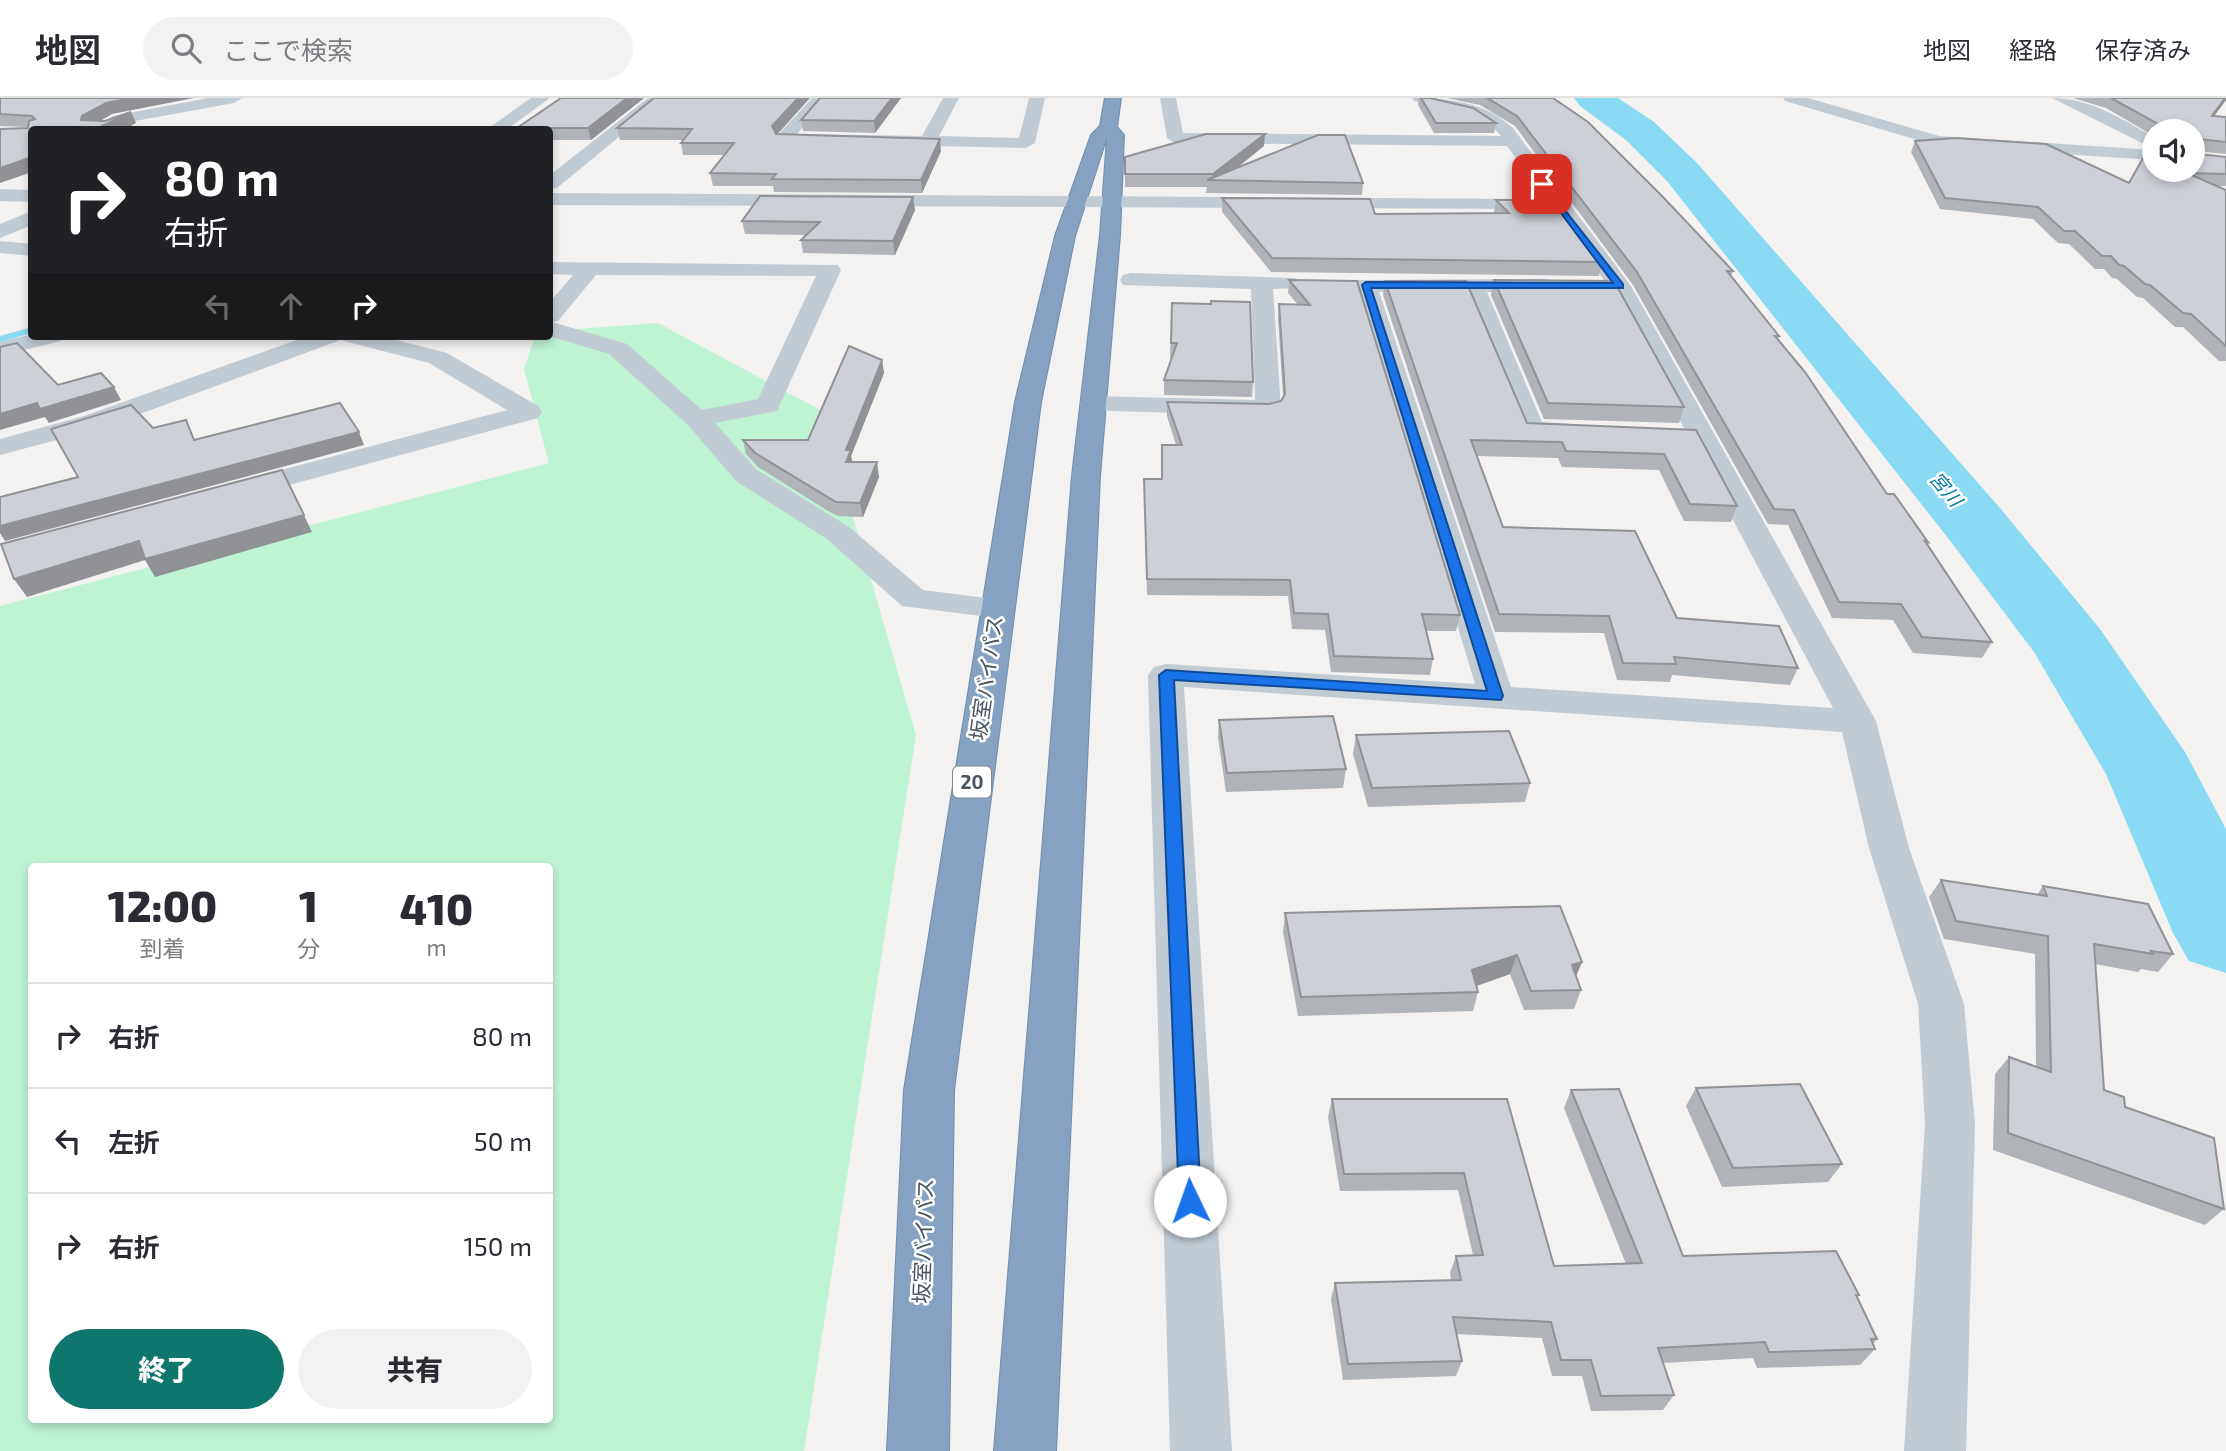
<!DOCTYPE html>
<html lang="ja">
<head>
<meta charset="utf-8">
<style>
  body { margin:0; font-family:"Exo 2","Noto Sans JP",sans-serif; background:#f2f2f3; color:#2b2b33; height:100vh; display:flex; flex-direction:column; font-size:26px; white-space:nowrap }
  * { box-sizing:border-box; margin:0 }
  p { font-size:23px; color:#7c7c81 }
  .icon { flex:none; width:38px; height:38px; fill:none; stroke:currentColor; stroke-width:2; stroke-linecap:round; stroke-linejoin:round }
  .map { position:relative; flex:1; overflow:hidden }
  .sheet { position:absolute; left:28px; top:765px; width:525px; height:560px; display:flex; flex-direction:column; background:#fff; border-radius:7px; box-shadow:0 4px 10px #0003 }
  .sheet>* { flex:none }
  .top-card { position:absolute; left:28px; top:28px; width:525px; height:214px; border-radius:7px; box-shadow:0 4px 10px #0003; background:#202124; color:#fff; overflow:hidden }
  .tools { position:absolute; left:2142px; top:21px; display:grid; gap:14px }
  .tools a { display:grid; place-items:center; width:63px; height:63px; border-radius:50%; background:#fff; box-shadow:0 4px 10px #0003; font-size:35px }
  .pin { position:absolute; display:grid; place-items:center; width:60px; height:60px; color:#fff; margin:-30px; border-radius:14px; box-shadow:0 4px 10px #0006 }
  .me { position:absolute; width:77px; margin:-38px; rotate:357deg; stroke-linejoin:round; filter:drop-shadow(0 0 5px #0008) }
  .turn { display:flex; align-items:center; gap:24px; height:147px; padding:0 21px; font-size:32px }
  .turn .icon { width:91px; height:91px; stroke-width:2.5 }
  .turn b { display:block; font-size:49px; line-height:60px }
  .lanes { display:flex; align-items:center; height:66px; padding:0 21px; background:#0003; justify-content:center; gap:35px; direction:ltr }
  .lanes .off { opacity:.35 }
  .eta { display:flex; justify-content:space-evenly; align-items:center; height:119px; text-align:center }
  .eta b { font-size:42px; font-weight:800; line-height:49px }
  .button { display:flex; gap:14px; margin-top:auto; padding:14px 21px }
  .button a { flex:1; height:80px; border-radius:42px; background:#0f766e; color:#fff; font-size:28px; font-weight:800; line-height:80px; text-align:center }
  .button a+a { background:#f2f2f3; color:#2b2b33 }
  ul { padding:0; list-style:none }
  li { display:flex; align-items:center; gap:21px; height:105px; padding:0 21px; border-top:2px solid #e1e1e2 }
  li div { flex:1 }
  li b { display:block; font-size:26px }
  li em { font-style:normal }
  header { display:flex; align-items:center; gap:42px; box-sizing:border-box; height:98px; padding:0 35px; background:#fff; border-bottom:2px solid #e1e1e2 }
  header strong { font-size:33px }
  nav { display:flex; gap:38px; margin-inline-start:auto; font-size:24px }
  .search { width:490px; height:63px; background:#f2f2f3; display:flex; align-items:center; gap:18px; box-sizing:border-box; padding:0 24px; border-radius:38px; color:#7c7c81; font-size:26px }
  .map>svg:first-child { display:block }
</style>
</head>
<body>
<header>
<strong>地図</strong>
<div class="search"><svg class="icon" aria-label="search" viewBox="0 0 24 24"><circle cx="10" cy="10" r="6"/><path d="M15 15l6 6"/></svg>ここで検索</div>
<nav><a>地図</a><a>経路</a><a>保存済み</a></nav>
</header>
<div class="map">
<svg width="2226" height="1353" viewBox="0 0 2226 1353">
  <rect width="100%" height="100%" fill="#f4f1f1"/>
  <path fill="#bef3d4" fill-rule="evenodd" d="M658,225L822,313L916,637L804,1353H0V508L549,365L524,271L535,238H550V233ZM32,768H550V1321H32Z"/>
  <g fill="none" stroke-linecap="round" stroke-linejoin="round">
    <path fill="#89daf2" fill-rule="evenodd" d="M32,229V235L0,244V238Z"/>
    <path fill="#89daf2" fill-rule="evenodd" d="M1574,0H1618L1654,24L1697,65L2000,410L2100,531L2185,654L2226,731V875L2189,863L2173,835L2106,676L2034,554L1948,440L1667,83L1626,42L1580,8Z"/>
    <g stroke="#718dae" stroke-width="2">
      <path id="highway" d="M1105,0H1121L1117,29L1124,37L1120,137L1100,378L1056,1353H994L1072,378L1100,137L1107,39L1075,138L1041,304L954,992L949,1353H887L904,992L1015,304L1055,138L1091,37L1100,28Z"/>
    </g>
    <g fill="#c1cbd3" fill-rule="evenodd">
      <path d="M208,0H242L234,5L124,25L111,32H89L113,18Z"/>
      <path d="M531,0H550L506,32H486Z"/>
      <path d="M648,0H666L557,90L550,91V77Z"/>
      <path d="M812,0H828L797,36L922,38L943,0H959L939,38L1019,40L1029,0H1045L1035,45L1026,50L778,45L776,41L778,37Z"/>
      <path d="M1160,0H1176L1183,35L1501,38C1480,13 1444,11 1414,3L1412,0C1449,0 1485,4 1513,30L1631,188L1876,623L1909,750L1964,906L1975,1026L1966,1353H1904L1925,1026L1918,906L1869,750L1842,634L1184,589L1232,1353H1170L1148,577L1154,569L1166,566L1475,586L1355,187L1358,182L1545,181L1553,183L1556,188L1553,193L1545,195L1487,194L1542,324L1587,327L1590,333L1587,339L1577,341L1523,338L1465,194H1379L1511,589L1833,610L1609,189L1553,111L550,107V95L1546,101L1507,48L1175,45L1167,40Z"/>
      <path d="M1783,0H1808L1939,38L2154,52V62L1938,48L1785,3Z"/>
      <path d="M2052,0C2090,0 2122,21 2154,39V51Z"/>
      <path d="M0,91L32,92V104L0,103Z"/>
      <path d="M32,113V127L0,140V126Z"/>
      <path d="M0,143L32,146V158L0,155Z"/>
      <path d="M550,164L838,167L841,172L777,313L715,325L756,371L849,429L923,492L1009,503L1013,510L1009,517L997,520L902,508L827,441L736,383L688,327L609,256L549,238L550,204L573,177L550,176ZM596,177L816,178L758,301L702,312L627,246L552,224L558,223Z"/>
      <path d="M1131,175L1295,180L1298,185L1295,190L1273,191L1281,310L1277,316L1268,318L1084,312L1080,306L1084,300L1093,298L1255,302L1251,191L1123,187L1120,182L1123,177Z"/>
      <path d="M32,236L65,238L61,243L0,258V244Z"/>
      <path d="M308,238H380L447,255L538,308L542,314L538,320L245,399L235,402L225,399L221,393L225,387L507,312L429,265L344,243L341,239L338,243L102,330L0,357V341L84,318Z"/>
    </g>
    <use href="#highway" fill="#86a2c2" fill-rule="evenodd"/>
  </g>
  <g fill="#b0b3b8">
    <path d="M0,0L112,16L99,23H105L131,14L136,25L28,30V29L0,28Z"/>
    <path d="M561,0H644L591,42H550V32H518L517,30Z"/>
    <path d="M654,0H810L777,36L941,53L922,95L774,94L773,88H713L710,75L725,57H683L681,45L683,42H620L617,30Z"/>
    <path d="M901,0L875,35L803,33L801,22Z"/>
    <path d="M1419,0H1430L1496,25L1494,35H1434L1418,7Z"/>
    <path d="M1447,0H1553L1733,173L1731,178L1779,238L1778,241L1887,396L1928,444L1927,446L1992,544L1982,560L1913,555L1893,522L1832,520L1788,427L1768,426L1633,187L1515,28L1480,7Z"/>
    <path d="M2073,0H2226V2L2214,18L2226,19V56L2196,53L2199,56L2226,59V88H2216L2226,92V263H2219L2183,229H2175L2143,200L2137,199L2117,181L2112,180L2104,171H2095L2069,146L2058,145L2033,121L1940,111L1911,54L1915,43L2129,85L2154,72L2193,33H2154V38L2106,10Z"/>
    <path d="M1264,48L1236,71L1363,85L1362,97L1206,95L1207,89H1125V59Z"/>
    <path d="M1222,100L1375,116L1494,115L1496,102L1602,164L1599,178L1271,174L1222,114Z"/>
    <path d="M915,112L895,157L803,155L801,142L805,137L745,136L742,123Z"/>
    <path d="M1289,182L1357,183L1460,517L1456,533H1426L1433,561L1430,577L1331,574L1325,532L1292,531L1288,498L1147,497L1144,381H1162L1176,347L1167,318V304L1269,306L1281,303L1283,299L1278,220L1279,206L1298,207L1288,195Z"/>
    <path d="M1494,182L1684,309L1679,325L1544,321L1491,197Z"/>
    <path d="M1385,183L1527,325L1696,332L1737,408L1731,424L1684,423L1659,372L1562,369L1558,360L1477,358L1503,429L1677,520L1798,570L1790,587L1672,577L1670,584L1617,582L1604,535L1495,534L1383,197Z"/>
    <path d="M1172,205L1253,284L1252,299L1164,297V282L1172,260H1170Z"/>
    <path d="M882,262L884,275L851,358L852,364L879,379L863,419L838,418L828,413L758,369L746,356L743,342H808Z"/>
    <path d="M1219,622L1346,671L1343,690L1226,694L1218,640Z"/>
    <path d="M1356,637L1530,685L1525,704L1368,709L1353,656Z"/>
    <path d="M1941,782L2037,797L2043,788L2173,856L2158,874L2141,871L2138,874L2095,866L2104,992L2125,1009L2224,1111L2205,1127L1993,1052L1995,976L2009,959L2036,968L2035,856L1944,841L1929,799Z"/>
    <path d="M1285,815L1582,864L1576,878L1581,892L1574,911L1524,912L1510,876L1477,888L1478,894L1473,913L1298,918L1283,834Z"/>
    <path d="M1696,990L1842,1066L1828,1084L1722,1089L1686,1008Z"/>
    <path d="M1571,992L1683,1158L1859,1197L1857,1199L1877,1241L1873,1246L1875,1251L1860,1267L1757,1270L1753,1260L1663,1265L1674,1297L1663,1312L1591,1313L1582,1278H1552L1542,1240L1456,1236L1462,1263L1456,1278L1343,1282L1331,1201L1335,1185L1451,1182L1450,1175L1456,1158L1473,1157L1458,1092L1340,1093L1328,1019L1332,1001H1507L1554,1168L1626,1166L1564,1010Z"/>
  </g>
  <g fill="#909296">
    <path d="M132,0H194L112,16L88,30L81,22L82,18L106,5Z"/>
    <path d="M627,0H644L591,42L588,30Z"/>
    <path d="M798,0H810L774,40L772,28Z"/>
    <path d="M892,0H901L875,35L874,23Z"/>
    <path d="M2226,0V2L2206,29L2212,18Z"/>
    <path d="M131,14L136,25L124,32H94Z"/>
    <path d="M1265,36L1264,48L1221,82H1212L1213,76Z"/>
    <path d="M940,41L941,53L922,95L921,82Z"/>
    <path d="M32,59V74L0,85V70Z"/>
    <path d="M913,99L915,112L895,157L893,143Z"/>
    <path d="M882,262L884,275L851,358L853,366L846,364V352Z"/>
    <path d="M114,289L121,302L49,325L45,319L0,332V316L37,305Z"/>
    <path d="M359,334L364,347L5,443L0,435V428Z"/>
    <path d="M877,364L879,379L863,419L860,405Z"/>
    <path d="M282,372L312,434L155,479L145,462L27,499L14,481Z"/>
    <path d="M1517,857L1510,876L1467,891L1472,872Z"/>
    <path d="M1582,864L1574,883L1572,867Z"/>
  </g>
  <g fill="#cdd0d6" stroke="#909296" stroke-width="2">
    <path d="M0,0H132L106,5L82,18L81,22L105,23L131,14L94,32H32V59L0,70V31L28,30L29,23L35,21L32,18L0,16Z"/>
    <path d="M561,0H627L588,30H517Z"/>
    <path d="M654,0H798L772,28L776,36L940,41L921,82L772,81L776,76L710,75L734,45H681L692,31L617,30Z"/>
    <path d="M820,0H892L874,23L801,22Z"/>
    <path d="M1421,0H1430L1473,10L1496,25H1436Z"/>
    <path d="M1487,0H1553L1588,24L1661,97L1733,173H1727L1779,238H1775L1805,274L1887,396H1894L1928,444L1925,443L1992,544L1922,539L1901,506L1839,504L1794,412L1774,411L1637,174L1517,18Z"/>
    <path d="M2111,0H2225L2212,18L2226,19V44L2199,41L2196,44V54L2199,56L2226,59V76L2187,75L2226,92V248L2191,216L2183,215L2150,187L2145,186L2124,168L2119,167L2111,158H2102L2075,133H2064L2038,109L1945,100L1915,43L1956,40L2046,46L2129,85L2147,53H2154V72H2193V33H2162V28Z"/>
    <path d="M1206,36H1265L1213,76H1125V59Z"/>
    <path d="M1318,37H1345L1363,85L1207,82Z"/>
    <path d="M760,98L913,99L893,143L801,142L820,124L742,123Z"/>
    <path d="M1222,100L1370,101L1375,116L1509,115L1496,102H1556L1602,164L1272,160Z"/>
    <path d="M1289,182L1357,183L1460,517L1422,516L1433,561L1334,558L1328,516L1294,515L1290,482L1147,481L1144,381H1162V347H1182L1167,304L1269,306L1281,303L1285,296L1279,206L1310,207Z"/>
    <path d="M1494,182L1614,183L1684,309L1548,305Z"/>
    <path d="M1385,183H1466L1527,325L1696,332L1737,408L1690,406L1664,356L1566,353L1562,344L1471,342L1503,429L1635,433L1677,520L1779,528L1798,570L1674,559L1676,566L1623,565L1609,518L1499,516Z"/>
    <path d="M1211,203L1250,204L1253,284L1164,282L1177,245H1171L1172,205L1211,206Z"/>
    <path d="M17,245L58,287L101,275L114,289L40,311L37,305L0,316V249Z"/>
    <path d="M849,248L882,262L846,352H851L846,364H877L860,405L836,404L826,398L755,355L743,342H808Z"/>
    <path d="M340,305L359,334L0,428V399L78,379L51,331L131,307L153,330L186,322L194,342Z"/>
    <path d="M282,372L304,417L145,461L139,443L14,481L1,446Z"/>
    <path d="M1333,618L1346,671L1227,675L1219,622Z"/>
    <path d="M1509,633L1530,685L1372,690L1356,637Z"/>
    <path d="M1941,782L2047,798L2043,788L2148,806L2173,856L2151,853L2153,856L2094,846L2104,992L2124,999L2125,1009L2214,1040L2224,1111L2008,1035L2009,959L2051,974L2048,838L1956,823Z"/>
    <path d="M1560,808L1582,864L1572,867L1581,892L1531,893L1517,857L1472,872L1478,894L1301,899L1285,815Z"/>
    <path d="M1800,986L1842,1066L1733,1070L1696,990Z"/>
    <path d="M1619,991L1683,1158L1836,1153L1859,1197H1856L1877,1241H1871L1875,1251L1769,1254L1765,1244L1658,1250L1674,1297L1601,1298L1591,1262H1561L1551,1224L1453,1219L1462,1263L1348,1266L1335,1185L1461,1182L1456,1158L1483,1157L1464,1075L1344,1076L1332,1001H1507L1554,1168L1642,1165L1571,992Z"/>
  </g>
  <path fill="#1a73e8" stroke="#114b97" stroke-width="2" d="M1542,83L1623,186V190H1371L1503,598L1501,602L1174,582L1201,1103L1197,1110L1190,1113L1182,1110L1179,1103L1159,577L1166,572L1487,593L1362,187L1366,184L1613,185L1540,87Z"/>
  <g text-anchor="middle" stroke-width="5" stroke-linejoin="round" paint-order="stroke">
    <g font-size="19" font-style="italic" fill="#057b9e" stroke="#fff">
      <text transform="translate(1946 391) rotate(50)" y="7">宮川</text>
    </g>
    <rect fill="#fff" stroke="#7f8790" stroke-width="2" x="953" y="668.5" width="38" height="31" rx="5"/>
    <g font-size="19" font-weight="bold" fill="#485460">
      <text x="972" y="691">20</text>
    </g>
    <g font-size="21" fill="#485460" stroke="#fff">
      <text transform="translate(987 580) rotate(-82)" y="7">坂室バイパス</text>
      <text transform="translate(924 1143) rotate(-88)" y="7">坂室バイパス</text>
    </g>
  </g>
</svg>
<div class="tools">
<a><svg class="icon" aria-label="sound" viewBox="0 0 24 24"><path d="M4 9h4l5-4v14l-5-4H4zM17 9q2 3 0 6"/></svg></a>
</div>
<div class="pin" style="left:1542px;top:86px;background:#d93025"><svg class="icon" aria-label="arrive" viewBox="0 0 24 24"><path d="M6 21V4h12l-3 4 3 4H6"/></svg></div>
<svg class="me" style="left:1190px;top:1103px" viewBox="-20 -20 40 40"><circle r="19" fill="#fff"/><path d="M0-13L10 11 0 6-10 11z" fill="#1a73e8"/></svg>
<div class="top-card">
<div class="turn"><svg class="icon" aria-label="right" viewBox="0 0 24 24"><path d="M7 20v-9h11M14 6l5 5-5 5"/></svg><div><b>80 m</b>右折</div></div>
<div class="lanes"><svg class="icon off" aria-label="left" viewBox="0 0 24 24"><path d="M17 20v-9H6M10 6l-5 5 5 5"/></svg><svg class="icon off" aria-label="ahead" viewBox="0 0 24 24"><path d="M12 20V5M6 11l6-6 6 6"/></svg><svg class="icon" aria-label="right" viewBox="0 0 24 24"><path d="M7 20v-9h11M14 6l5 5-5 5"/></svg></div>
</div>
<section class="sheet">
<div class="eta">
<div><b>12:00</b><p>到着</p></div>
<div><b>1</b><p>分</p></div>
<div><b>410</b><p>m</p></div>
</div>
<ul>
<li><svg class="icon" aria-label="right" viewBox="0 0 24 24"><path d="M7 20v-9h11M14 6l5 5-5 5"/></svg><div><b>右折</b></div><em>80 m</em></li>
<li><svg class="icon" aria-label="left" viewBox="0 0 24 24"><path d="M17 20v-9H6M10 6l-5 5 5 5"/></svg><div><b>左折</b></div><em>50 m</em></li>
<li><svg class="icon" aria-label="right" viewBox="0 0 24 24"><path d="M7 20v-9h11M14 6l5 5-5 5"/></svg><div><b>右折</b></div><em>150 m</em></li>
</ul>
<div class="button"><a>終了</a><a>共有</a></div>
</section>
</div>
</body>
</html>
